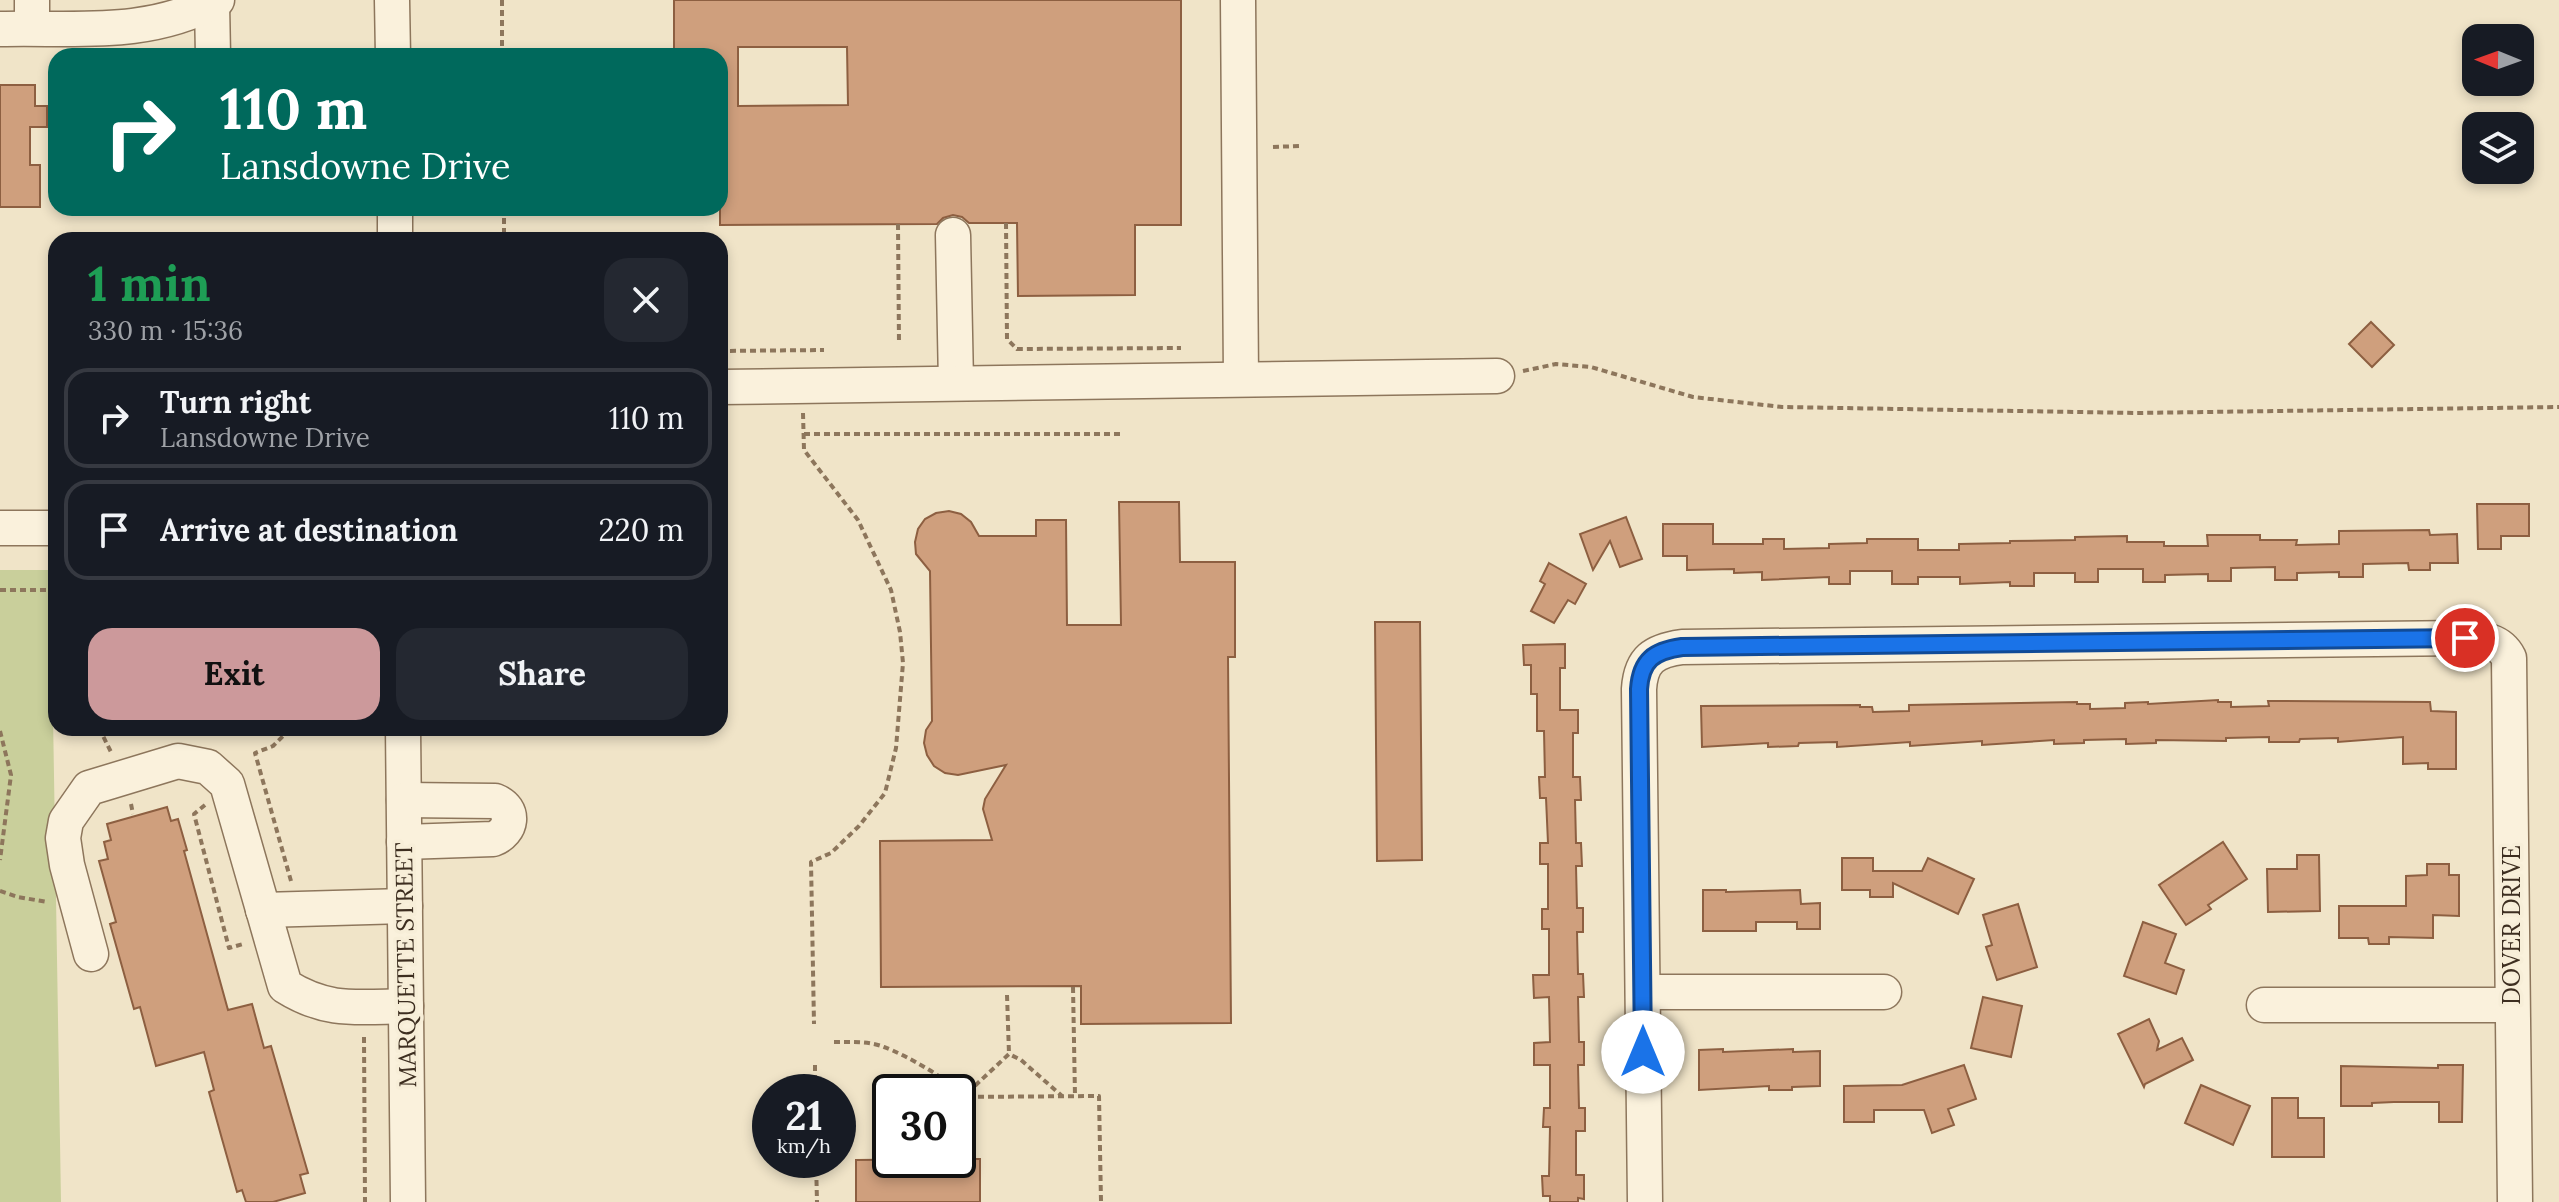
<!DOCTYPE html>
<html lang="en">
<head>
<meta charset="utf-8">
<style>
  body { margin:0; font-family:Lora,serif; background:#242831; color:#f1f3f6; height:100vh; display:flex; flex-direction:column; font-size:30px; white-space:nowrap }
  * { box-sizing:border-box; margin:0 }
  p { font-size:26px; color:#9ea1a6 }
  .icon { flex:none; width:44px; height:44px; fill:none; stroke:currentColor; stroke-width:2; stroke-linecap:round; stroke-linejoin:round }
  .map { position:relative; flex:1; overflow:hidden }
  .drawer { position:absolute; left:48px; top:232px; width:680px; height:504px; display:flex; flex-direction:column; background:#171b24; border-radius:24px; box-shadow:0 4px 12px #0003 }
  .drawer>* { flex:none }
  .top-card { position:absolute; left:48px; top:48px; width:680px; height:168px; border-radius:24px; box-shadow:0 4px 12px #0003; background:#00695c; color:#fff; overflow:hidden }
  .needle { width:52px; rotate:271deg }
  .tools { position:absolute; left:2462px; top:24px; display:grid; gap:16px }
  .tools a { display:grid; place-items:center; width:72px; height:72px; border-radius:16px; background:#171b24; box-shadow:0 4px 12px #0003; font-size:40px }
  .speed { position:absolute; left:752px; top:1074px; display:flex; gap:16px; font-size:40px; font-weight:700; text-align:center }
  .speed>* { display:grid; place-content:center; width:104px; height:104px; border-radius:50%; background:#171b24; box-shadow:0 4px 12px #0003; line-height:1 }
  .speed small { font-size:20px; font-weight:400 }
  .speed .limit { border:4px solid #111; border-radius:12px; background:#fff; color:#111 }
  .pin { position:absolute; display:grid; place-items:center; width:68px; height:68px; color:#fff; margin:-34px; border:4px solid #fff; border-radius:50%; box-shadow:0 2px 8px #0007 }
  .me { position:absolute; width:88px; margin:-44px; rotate:0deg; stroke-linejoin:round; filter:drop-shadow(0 0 6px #0008) }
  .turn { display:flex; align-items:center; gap:28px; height:168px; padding:0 40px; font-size:36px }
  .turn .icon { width:104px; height:104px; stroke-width:2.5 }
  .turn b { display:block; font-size:56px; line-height:68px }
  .round { display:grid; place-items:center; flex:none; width:84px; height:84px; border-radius:24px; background:#242831 }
  .overview { display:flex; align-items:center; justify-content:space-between; height:136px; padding:0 40px }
  h1 { font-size:48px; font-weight:700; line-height:60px; color:#1e9e55 }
  .primary-button { display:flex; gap:16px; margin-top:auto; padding:16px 40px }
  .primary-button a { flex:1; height:92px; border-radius:24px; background:#cc999b; color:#111; font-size:32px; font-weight:700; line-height:92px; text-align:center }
  .primary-button a+a { background:#242831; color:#f1f3f6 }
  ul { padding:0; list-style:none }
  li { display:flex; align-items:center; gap:24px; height:100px; margin:0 16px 12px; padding:0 24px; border:4px solid #363941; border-radius:24px }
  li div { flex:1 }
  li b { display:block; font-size:30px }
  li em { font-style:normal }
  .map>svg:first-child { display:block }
</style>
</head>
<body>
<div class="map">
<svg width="2559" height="1202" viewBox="0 0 2559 1202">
  <rect width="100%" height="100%" fill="#f0e4c8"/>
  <path fill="#c9cf9b" d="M0,570H56V653L52,654L61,1202H0Z"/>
  <g fill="#cf9f7d" stroke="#8d5f41" stroke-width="2" fill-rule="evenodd">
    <path d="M674,0H1181V225H1135V295L1018,296L1017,223H969L962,217L953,215L943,218L937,224L720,225V56H674ZM738,47H847L848,105L738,106Z"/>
    <path d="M0,85H35V106H47V127H30V165H40V207H0Z"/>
    <path d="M2371,322L2394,345L2372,367L2349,344Z"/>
    <path d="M1119,502H1179L1180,562H1235V657H1228L1231,1023L1081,1024V986L881,987L880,841L992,840L983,809L985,799L1006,765L958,775L945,773L934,766L927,755L924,743L926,730L932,721L930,571L916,554L915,542L918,529L925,519L936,513L949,511L961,514L971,522L979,536H1036V520H1066L1067,625H1121Z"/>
    <path d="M2477,504H2529V536H2501V549H2478Z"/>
    <path d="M1626,517L1642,559L1620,567L1610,541L1593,570L1580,534Z"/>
    <path d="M1663,524H1713V544H1763V539H1784V549L1829,548V544L1867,543V539H1918V550H1959V544L2010,543V541L2075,540V537L2127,536V542H2164V546H2208L2207,535H2260V540H2297L2296,545L2339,544V531L2429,530L2430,535L2457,534L2458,563H2430V570H2409L2408,563L2363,564V577H2339V572L2297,573V580H2275V567L2231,568V581H2208V574L2165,575V582H2143V569H2098V582H2075V573H2034V586H2010V582L1960,584V577H1918V584H1892V571H1850V584H1829V577L1762,580V572L1734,573V569L1687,570V556H1663Z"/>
    <path d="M1549,563L1586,584L1575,604L1568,600L1554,623L1531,611L1545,584L1540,581Z"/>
    <path d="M1375,622H1420L1422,860L1377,861Z"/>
    <path d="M1565,644V668H1560V710H1578V733H1573V777H1580L1581,800H1575L1576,843H1581L1582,866H1576L1577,908H1583V932H1577L1578,974H1583L1584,997H1578L1579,1042H1584V1065H1578L1579,1108H1585V1131H1576V1175H1584V1199L1578,1198V1202H1550V1196H1543L1542,1176H1549L1550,1127H1543L1544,1108H1550V1065H1534V1043L1550,1042L1549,997L1534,998L1533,975H1549V929H1542V909H1548V864H1540V843H1548L1546,798H1540L1539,777H1545L1544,731H1537V694H1531V665H1524L1523,645Z"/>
    <path d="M2218,700V702H2231V707L2269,706L2268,701L2430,702L2431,711L2456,712V769H2428V763L2403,764V737L2338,742V738L2300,739L2299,742H2269V737L2226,738V741L2156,740V743L2126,744V739L2084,740V743L2054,744V740L1982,745V741L1910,746V742L1837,747V742L1799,743L1798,746L1768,747V743L1702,747L1701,706L1860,705V707H1872L1873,712L1909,711V705L2077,702V704H2090V709L2125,708V703L2148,702V704Z"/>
    <path d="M167,807L171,821L178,819L187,850L184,851L228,1010L252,1004L264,1048L271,1046L308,1173L300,1175L305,1193L273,1202H246L242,1190L237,1192L222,1139L209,1092L214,1090L204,1052L156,1066L140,1007L134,1009L110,924L116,922L99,861L108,859L104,842L111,840L107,824Z"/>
    <path d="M2223,842L2247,879L2208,905L2211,909L2186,925L2159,885Z"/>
    <path d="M2297,855H2319L2320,911L2268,912L2267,869H2297Z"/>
    <path d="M1842,858H1873V871H1922L1928,858L1974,879L1958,914L1893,883V897H1870V890H1842Z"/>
    <path d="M2427,864H2449V875H2459V916L2433,915V938L2389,937V944H2369L2368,938H2339V906H2406V876L2427,875Z"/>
    <path d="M1703,890H1726V892L1800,890L1801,904L1820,903V929H1797V922H1756V931H1703Z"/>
    <path d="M2018,904L2037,967L1997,980L1986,947L1992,945L1983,915Z"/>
    <path d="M2143,922L2176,934L2165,963L2184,970L2176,994L2124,976Z"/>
    <path d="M1983,997L2022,1006L2011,1057L1971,1048Z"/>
    <path d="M2149,1019L2159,1041L2157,1050L2182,1038L2193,1060L2145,1084L2144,1087L2118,1034Z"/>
    <path d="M1723,1049V1052L1793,1049V1052L1820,1051V1086L1792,1087V1090H1769V1086L1699,1090V1050Z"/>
    <path d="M1964,1065L1976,1099L1948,1109L1954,1125L1932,1133L1924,1110H1874V1122H1844V1086L1902,1085Z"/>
    <path d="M2438,1065H2463L2462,1122H2439V1102H2394L2372,1103V1106H2341V1066L2438,1068Z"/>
    <path d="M2201,1085L2250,1106L2233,1145L2185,1123Z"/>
    <path d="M2272,1098H2298V1118H2324V1157H2272Z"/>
    <path d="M958,1159H980V1202H856V1160Z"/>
  </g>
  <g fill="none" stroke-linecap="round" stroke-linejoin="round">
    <g stroke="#8d765c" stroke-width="37">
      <g id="minor">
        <path d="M392,0L393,56"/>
        <path d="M1238,0L1241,378"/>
        <path d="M212,3L213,56"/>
        <path d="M32,28V0"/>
        <path d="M0,29C77,27 146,38 217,0"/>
        <path d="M395,208V240"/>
        <path d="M953,235L956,383"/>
        <path d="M720,387L1497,376"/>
        <path d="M0,528H56"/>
        <path d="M403,728L408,1202"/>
        <path d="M404,800L495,801C516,809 512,832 493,839L404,842"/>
        <path d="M263,910L405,906"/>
        <path d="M91,954L67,865L63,838L66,821L89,788L178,761L208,767L227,784L285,986C328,1013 357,1007 406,1006"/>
        <path d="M1643,992H1884"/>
        <path d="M2264,1005H2512"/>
        <path d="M1645,1202L1639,689C1641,659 1654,651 1682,647L2465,638C2483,639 2500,640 2509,658L2515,1202"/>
      </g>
    </g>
    <g stroke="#8d765c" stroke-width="4" stroke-dasharray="6 4" stroke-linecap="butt">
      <path d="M502,0V56"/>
      <path d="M1273,147L1299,146"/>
      <path d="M504,208V240"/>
      <path d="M1006,223L1007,339L1017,349L1181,348"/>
      <path d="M898,224L899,344"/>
      <path d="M720,351L824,350"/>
      <path d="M1523,371L1556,364L1591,367L1693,397L1782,407L2136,413L2559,407"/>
      <path d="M803,413L804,450L858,520L891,590L900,632L903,663L896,748L885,793L859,826L831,853L811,862L814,1024"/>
      <path d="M804,434H1120"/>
      <path d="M0,590H56"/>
      <path d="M99,728L111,752"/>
      <path d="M0,731L11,775L0,860"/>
      <path d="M131,804L133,814"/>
      <path d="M205,805L194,814L229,948L243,944"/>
      <path d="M291,881L255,753L273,746L291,728"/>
      <path d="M0,891L18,897L47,902"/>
      <path d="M1073,987L1075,1096"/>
      <path d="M1007,995L1009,1054"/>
      <path d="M364,1037L365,1202"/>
      <path d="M834,1042C851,1042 869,1041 884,1047C906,1055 948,1079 964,1096L1009,1054L1021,1060L1062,1096"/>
      <path d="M815,1065V1092"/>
      <path d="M958,1097L1099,1096L1101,1202"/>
      <path d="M816,1160L817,1202"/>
    </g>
    <use href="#minor" stroke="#faf1dc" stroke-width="34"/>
  </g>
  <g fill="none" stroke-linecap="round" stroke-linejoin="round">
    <g stroke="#114b97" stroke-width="20">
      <path id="route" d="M1643,1052L1639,689C1641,660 1654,651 1682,647L2465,638"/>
    </g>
    <use href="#route" stroke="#1a73e8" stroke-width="14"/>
  </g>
  <g text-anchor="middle" stroke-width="7" stroke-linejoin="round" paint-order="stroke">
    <g font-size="24" fill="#3d2e20" stroke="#f7eed8">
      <text transform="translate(2512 925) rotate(-90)" y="8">DOVER DRIVE</text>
      <text transform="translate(406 965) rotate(-91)" y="8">MARQUETTE STREET</text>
    </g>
  </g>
</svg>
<div class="tools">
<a><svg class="needle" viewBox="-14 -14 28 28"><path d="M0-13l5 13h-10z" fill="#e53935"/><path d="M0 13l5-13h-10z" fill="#9ea1a6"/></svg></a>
<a><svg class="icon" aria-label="layers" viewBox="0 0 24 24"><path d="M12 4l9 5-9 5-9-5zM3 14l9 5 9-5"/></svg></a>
</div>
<div class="speed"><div>21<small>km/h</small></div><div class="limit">30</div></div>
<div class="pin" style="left:2465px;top:638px;background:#d93025"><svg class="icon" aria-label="arrive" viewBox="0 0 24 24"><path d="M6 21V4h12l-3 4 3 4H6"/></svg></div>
<svg class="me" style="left:1643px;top:1052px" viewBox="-20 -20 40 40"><circle r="19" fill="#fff"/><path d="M0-13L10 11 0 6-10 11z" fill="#1a73e8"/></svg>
<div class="top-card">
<div class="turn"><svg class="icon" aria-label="right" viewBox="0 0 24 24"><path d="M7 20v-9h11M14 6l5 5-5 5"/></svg><div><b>110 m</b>Lansdowne Drive</div></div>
</div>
<section class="drawer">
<div class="overview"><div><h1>1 min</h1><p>330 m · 15:36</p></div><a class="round"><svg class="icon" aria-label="close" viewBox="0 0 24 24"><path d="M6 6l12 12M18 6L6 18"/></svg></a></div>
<ul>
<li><svg class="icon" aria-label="right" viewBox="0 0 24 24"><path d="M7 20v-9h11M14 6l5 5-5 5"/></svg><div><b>Turn right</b><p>Lansdowne Drive</p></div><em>110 m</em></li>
<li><svg class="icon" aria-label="arrive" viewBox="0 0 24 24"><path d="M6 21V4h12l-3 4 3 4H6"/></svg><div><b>Arrive at destination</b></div><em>220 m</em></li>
</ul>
<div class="primary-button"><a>Exit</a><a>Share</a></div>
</section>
</div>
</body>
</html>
